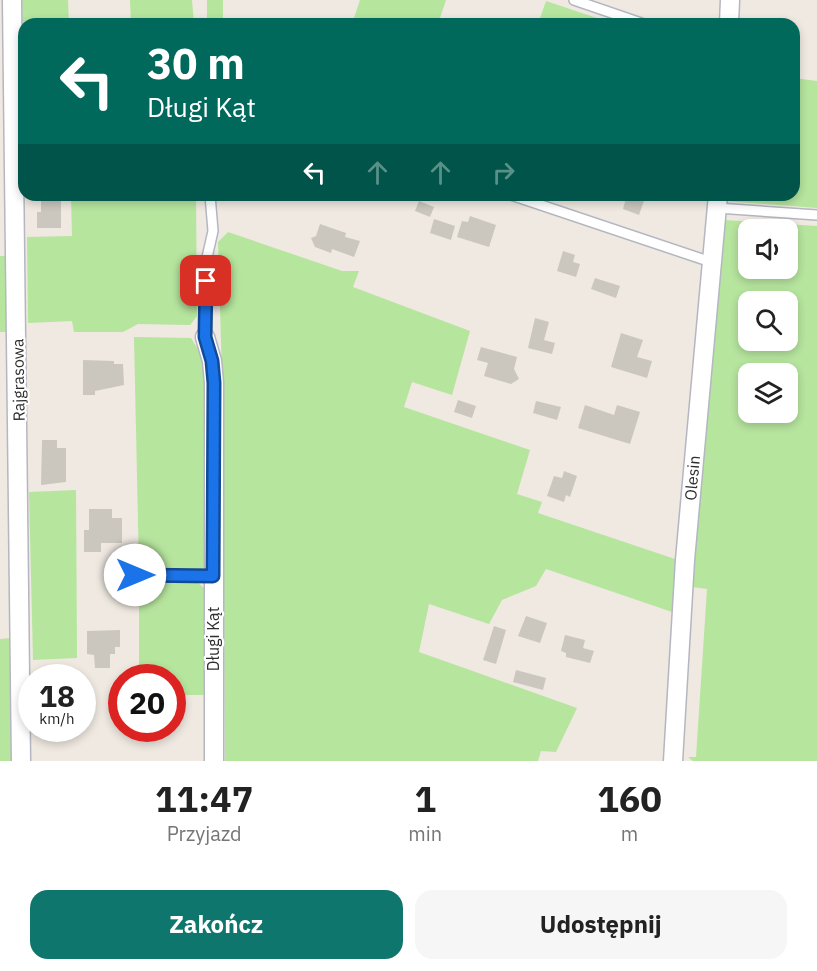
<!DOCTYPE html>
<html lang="pl">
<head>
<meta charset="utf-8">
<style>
  body { margin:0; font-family:"IBM Plex Sans",sans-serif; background:#f6f6f6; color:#222; height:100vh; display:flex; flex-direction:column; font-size:22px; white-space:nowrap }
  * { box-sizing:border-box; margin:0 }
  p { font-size:20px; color:#767676 }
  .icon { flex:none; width:33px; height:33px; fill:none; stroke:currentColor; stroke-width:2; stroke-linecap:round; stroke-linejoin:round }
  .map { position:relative; height:761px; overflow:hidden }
  .side { display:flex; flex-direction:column; background:#fff; flex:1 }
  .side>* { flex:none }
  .guide { position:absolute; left:18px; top:18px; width:782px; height:183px; border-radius:18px; box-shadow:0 3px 9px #0003; background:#00695c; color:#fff; overflow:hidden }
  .tools { position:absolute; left:738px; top:219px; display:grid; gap:12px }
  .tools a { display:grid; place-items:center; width:60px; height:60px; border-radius:12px; background:#fff; box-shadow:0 3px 9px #0003; font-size:30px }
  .speed { position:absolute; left:18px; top:664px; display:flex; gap:12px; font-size:30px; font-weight:700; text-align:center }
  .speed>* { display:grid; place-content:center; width:78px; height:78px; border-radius:50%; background:#fff; box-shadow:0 3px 9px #0003; line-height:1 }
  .speed small { font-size:15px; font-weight:400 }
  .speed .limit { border:9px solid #d22; background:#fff; color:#111 }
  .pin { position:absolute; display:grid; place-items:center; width:51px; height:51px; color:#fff; margin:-26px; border-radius:12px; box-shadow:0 3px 9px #0006 }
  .me { position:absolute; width:66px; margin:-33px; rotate:90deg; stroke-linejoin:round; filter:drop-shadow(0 0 4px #0008) }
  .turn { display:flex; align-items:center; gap:21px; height:126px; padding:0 30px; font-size:27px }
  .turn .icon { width:78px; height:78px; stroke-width:2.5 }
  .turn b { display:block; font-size:42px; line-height:51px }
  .lanes { display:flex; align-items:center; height:57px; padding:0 30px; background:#0003; justify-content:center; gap:30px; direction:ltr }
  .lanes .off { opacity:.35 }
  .eta { display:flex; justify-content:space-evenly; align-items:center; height:102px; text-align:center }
  .eta b { font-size:36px; font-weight:800; line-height:42px }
  .cta { display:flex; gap:12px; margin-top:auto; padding:12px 30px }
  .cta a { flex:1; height:69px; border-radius:18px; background:#0f766e; color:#fff; font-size:24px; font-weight:800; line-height:69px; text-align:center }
  .cta a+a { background:#f6f6f6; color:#222 }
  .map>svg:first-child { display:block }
</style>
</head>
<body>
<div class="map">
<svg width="817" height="761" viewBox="0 0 817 761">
  <rect width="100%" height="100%" fill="#efe9e1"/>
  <g fill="#b6e59e" fill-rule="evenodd">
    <path d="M22,0H68L69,24H24V110Z"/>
    <path d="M130,0H192L194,24H131Z"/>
    <rect x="207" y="0" width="16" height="24"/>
    <path d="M360,0H446L438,24H352Z"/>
    <path d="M546,1L615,24H538Z"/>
    <path d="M794,78L817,81V208L727,201V195H794Z"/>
    <path d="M71,195H196L197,316L190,325L138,324L123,332H74L72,321L28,323L27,237L72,236Z"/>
    <path d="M724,220L817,226V761H693L688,757H696L707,589L692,587ZM748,230H788V268H748ZM748,302H788V340H748ZM748,374H788V412H748Z"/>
    <path d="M228,232L342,271H359L353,287L470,331L452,395L412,382L404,407L530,450L517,494L542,502L538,513L678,560L675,613L546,569L536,586L502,600L489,624L429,604L419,652L577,708L556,752L541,751L538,761H225L223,407L218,242Z"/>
    <path d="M0,256H6L7,332H0Z"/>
    <path d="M134,337L191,338L207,364L208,568L184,572L139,567Z"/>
    <path d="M76,490L77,658L33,660L29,492Z"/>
    <path d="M194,579L207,591L210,695H173L172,678H139V580Z"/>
    <path d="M11,638V761H0V639Z"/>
  </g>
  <g fill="#cbc7bf">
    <path d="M41,195H61V228H37V212H41Z"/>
    <path d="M627,195H646L639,215L623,209Z"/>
    <path d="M419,201L434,207L430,217L415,211Z"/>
    <path d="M470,216L496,225L489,247L457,237L462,221L468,222Z"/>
    <path d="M434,219L455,226L451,240L430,233Z"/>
    <path d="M320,224L346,233L345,237L360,241L354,257L332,249L331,253L315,247L311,238L316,236Z"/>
    <path d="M563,251L575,255L573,262L580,264L576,277L557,271Z"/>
    <path d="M595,278L620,286L616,298L591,289Z"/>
    <path d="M535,318L549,322L544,340L555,343L552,354L528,348Z"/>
    <path d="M621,333L643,340L637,357L652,361L647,378L611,367Z"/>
    <path d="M481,347L517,357L514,369L519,379L511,384L484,376L488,363L477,360Z"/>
    <path d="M83,360L114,361V364H123L124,385L95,391V395H83Z"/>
    <path d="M458,400L476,406L472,418L454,412Z"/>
    <path d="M536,401L561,407L557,420L533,413Z"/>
    <path d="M585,405L614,415L617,405L640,412L630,444L578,428Z"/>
    <path d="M42,440H57V448H66V482L41,485Z"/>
    <path d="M564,471L577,476L570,497L566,495L564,502L547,496L554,476L562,478Z"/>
    <path d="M89,509H112V518H122V543H101V552H84V530H89Z"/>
    <path d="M526,616L547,623L540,643L518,636Z"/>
    <path d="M494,626L506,630L496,664L483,660Z"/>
    <path d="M120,630V647H115V654H110V668H95L94,655L87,654V631Z"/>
    <path d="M565,635L585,640L583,648L594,651L590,663L566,657V653L561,651Z"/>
    <path d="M516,670L546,678L543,690L513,682Z"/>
  </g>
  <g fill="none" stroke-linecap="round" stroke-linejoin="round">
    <g stroke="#b4b7c1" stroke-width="12">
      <g id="lane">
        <path d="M574,0L644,24"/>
        <path d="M511,195L711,262"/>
        <path d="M717,208L817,215"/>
        <path d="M205,337L206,262L213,231L210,195"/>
        <path d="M135,575L213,576"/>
      </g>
    </g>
    <g stroke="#b4b7c1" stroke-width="21">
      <g id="street">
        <path d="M12,1L21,761"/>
        <path d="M729,24L730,0"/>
        <path d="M205,337L212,361L214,383V761"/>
        <path d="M673,761L685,560L718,195"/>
      </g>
    </g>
    <use href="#lane" stroke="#fff" stroke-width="9"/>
    <use href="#street" stroke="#fff" stroke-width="18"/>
  </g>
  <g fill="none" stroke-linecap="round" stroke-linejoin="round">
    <g stroke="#114b97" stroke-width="15">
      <path id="route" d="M135,575L213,576L214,383L212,361L205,337L206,281"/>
    </g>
    <use href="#route" stroke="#1a73e8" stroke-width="10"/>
  </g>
  <g text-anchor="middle" stroke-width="4.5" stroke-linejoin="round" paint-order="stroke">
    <g font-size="16" fill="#2e2e2e" stroke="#fff">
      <text transform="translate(18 380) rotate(-91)" y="6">Rajgrasowa</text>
      <text transform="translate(692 478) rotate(-85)" y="6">Olesin</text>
      <text transform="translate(213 639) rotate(-90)" y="6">Długi Kąt</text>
    </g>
  </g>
</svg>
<div class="tools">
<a><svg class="icon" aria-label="sound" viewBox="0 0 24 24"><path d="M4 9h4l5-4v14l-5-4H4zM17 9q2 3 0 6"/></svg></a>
<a><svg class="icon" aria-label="search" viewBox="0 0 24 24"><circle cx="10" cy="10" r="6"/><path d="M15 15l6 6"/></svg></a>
<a><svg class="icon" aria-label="layers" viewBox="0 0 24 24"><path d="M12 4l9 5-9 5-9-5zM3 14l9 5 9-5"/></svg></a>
</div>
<div class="speed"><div>18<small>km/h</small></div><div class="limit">20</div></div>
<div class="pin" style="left:206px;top:281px;background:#d93025"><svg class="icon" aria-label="arrive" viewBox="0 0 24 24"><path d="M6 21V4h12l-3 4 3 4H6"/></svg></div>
<svg class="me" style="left:135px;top:575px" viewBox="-20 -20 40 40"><circle r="19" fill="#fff"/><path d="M0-13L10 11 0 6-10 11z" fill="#1a73e8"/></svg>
<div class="guide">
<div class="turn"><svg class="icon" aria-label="left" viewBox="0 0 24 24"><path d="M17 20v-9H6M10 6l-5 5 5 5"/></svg><div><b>30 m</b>Długi Kąt</div></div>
<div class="lanes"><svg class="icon" aria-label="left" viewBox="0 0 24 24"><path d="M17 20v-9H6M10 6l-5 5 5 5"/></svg><svg class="icon off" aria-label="ahead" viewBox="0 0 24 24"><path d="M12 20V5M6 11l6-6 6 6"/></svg><svg class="icon off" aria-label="ahead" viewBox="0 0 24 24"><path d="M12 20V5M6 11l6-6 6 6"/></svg><svg class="icon off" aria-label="right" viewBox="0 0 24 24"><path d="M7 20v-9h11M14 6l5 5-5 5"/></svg></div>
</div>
</div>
<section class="side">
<div class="eta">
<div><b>11:47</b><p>Przyjazd</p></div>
<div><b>1</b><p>min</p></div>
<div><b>160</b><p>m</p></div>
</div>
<div class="cta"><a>Zakończ</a><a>Udostępnij</a></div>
</section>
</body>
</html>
